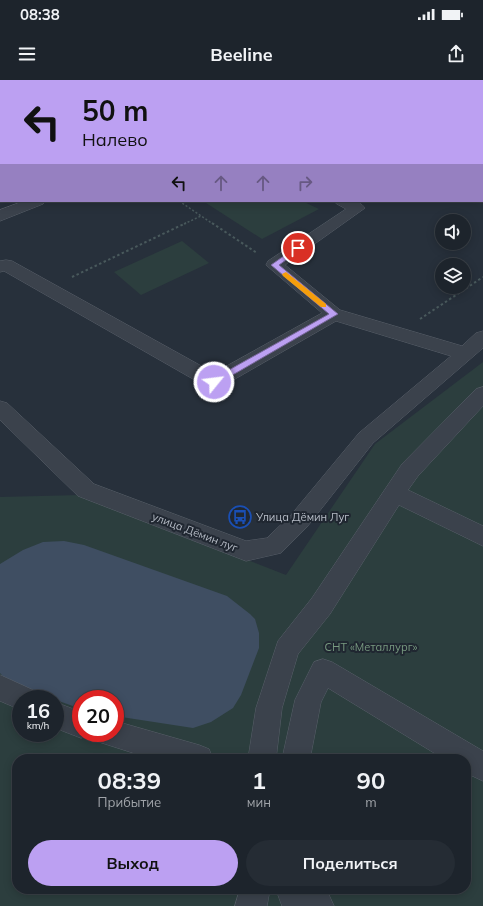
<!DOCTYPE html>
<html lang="ru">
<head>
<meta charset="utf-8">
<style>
  body { margin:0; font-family:Mulish,sans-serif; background:#252c34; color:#f1f3f6; height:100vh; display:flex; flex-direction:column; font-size:15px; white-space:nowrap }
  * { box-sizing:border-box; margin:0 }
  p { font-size:13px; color:#a0a4a9 }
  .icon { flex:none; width:22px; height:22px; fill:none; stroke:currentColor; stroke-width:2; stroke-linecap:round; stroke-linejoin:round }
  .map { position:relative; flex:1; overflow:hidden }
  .panel { position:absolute; left:12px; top:674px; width:459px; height:140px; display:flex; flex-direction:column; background:#1d242c; border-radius:16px; box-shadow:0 2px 10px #0003,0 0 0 1px #3b4148 }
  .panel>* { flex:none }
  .guide { position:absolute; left:0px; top:0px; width:483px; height:122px; box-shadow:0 2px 10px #0003,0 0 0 1px #3b4148; background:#bca0f2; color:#111; overflow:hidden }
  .buttons { position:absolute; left:435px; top:134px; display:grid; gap:8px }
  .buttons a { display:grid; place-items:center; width:36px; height:36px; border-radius:50%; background:#1d242c; box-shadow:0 2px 10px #0003,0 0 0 1px #3b4148; font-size:20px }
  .speed { position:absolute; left:12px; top:610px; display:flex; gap:8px; font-size:20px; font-weight:700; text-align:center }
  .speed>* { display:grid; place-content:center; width:52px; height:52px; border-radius:50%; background:#1d242c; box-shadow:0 2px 10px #0003,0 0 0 1px #3b4148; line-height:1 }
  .speed small { font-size:10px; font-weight:400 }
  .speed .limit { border:6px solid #d22; background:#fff; color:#111 }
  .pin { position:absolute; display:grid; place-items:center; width:34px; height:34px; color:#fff; margin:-17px; border:2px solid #fff; border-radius:50%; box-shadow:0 1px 4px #0007 }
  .me { position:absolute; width:44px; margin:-22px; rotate:61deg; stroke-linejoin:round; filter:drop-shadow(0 0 3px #0008) }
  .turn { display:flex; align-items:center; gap:14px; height:84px; padding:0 16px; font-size:18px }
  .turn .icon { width:52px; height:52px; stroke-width:2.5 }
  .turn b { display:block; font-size:28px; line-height:34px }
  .lanes { display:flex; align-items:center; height:38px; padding:0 16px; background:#0003; justify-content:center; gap:20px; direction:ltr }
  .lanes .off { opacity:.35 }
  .eta { display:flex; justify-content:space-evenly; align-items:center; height:68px; text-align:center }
  .eta b { font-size:24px; font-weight:700; line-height:28px }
  .button { display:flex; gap:8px; margin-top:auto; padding:8px 16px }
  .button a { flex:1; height:46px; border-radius:24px; background:#bca0f2; color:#111; font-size:16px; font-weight:700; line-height:46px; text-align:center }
  .button a+a { background:#252c34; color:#f1f3f6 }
  .status { display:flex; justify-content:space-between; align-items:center; height:28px; padding:0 20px; background:#1d242c; direction:ltr }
  .status svg { height:11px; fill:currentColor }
  header { display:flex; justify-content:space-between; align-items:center; height:52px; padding:0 16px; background:#1d242c; font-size:18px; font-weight:700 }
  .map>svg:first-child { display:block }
</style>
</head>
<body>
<div class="status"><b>08:38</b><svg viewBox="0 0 49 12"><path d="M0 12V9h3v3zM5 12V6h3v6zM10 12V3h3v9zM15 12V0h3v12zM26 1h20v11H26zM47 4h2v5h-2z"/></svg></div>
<header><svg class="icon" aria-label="menu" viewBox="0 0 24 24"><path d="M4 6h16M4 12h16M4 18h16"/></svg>Beeline<svg class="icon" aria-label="share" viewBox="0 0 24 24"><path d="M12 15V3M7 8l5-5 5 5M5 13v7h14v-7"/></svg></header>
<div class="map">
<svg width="483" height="826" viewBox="0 0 483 826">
  <rect width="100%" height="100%" fill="#27303b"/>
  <g fill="#2c3e3e" fill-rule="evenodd">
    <path d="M203,121H302L319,129L262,159Z"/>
    <path d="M182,161L209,183L141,215L114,192Z"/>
    <path d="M483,282V826H0V417L81,415L286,495L375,364ZM21,619H55V653H21ZM81,619H115V653H81ZM17,679H466V809H17Z"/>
  </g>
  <path fill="#3f4e62" d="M64,461L84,465L227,516L250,534L255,539L259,553V568L241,615L233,628L211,642L193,648L115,636V619H81V629L9,603L0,593V484L23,470L43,462Z"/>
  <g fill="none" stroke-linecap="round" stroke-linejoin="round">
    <g stroke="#59606a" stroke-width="1">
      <g id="minor">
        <rect x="224" y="0" width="15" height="1"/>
        <rect x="315" y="0" width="15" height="1"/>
        <rect x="482" y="49" width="1" height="8"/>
        <rect x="0" y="81" width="1" height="8"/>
        <rect x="482" y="84" width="1" height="8"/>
        <path d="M24,121H46L43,124L0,141V130Z"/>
        <path d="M334,121C345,121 358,118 365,128L285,185L340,230L462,266L476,253L483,251V268L373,363L307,447L281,473L246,481L78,416L0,340V321L7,323L94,404L246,461L267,458L291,435L359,353L451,276L336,241L221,307L214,309L207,307L4,191L0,192V181L6,180L12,181L214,293L322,233L266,185L268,181L346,129L337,124Z"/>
        <path d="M483,307V326L418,396L408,410L483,446V466L399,425L330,534L298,574L282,628L276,679H248L256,628L278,561L312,518L402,384L476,309Z"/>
        <path d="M323,579L332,582L483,671V701L466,693V679H444L328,608L321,622L310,679H282L295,620L314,582Z"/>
        <path d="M0,595L33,610L37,619H21V630L0,621Z"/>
        <path d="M55,622L81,632V653H91V654L81,658L55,648Z"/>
        <path d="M115,641L199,665L209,669L213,679H152L99,662L95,653H115Z"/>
        <path d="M240,809H270L267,826H235Z"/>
        <path d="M280,809H315L329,815L334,826H282L278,815Z"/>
      </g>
    </g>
    <g stroke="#49595c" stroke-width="1.5" stroke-dasharray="2 2" stroke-linecap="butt">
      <path d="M277,0L280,1"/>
      <path d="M179,121L213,144"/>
      <path d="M184,144L201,136"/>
    </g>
    <g stroke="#49595c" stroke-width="2" stroke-dasharray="2.5 2.5" stroke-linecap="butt">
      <path d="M212,143L257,173"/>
      <path d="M72,197L186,143"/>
      <path d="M420,239L483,197"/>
    </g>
    <use href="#minor" fill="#3b424c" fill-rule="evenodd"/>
  </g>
  <path fill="#bca0f2" stroke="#7a689d" d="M298,166L300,167V170L279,185L338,234L217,304H211V300L329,234L271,185Z"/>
  <path fill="#f59e0b" d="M286,192L326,224V227H321L283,196L282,194Z"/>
  <defs>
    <g id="bus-ring" transform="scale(1.15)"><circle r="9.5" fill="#202731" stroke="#1a4fb4" stroke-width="1.5"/><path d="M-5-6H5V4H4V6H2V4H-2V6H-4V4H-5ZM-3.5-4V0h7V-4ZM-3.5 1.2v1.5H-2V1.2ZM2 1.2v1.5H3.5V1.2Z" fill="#1a4fb4"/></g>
  </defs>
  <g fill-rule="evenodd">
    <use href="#bus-ring" x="240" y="437"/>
  </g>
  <g text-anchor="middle" stroke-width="4" stroke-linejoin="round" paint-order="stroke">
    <g font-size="11" fill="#b7bdc7" stroke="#202731" text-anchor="start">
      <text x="256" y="441">Улица Дёмин Луг</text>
    </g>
    <g font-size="11" fill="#b7bdc7" stroke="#202731">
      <text transform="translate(195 452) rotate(21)" y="4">улица Дёмин луг</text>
    </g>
    <g font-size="11" fill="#789a80" stroke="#202731">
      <text x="371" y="571">СНТ «Металлург»</text>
    </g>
  </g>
</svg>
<div class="buttons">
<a><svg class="icon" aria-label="sound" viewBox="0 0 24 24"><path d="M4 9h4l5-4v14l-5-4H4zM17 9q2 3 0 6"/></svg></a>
<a><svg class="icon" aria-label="layers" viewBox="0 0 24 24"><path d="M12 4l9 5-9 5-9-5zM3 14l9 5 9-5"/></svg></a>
</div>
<div class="speed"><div>16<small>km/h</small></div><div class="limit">20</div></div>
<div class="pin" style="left:298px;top:168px;background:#d93025"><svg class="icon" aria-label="arrive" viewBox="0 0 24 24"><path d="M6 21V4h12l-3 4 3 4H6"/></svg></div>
<svg class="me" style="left:214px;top:302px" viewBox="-20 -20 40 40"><circle r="17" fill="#bca0f2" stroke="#fff" stroke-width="3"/><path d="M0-11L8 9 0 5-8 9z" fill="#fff"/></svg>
<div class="guide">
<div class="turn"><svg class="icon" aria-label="left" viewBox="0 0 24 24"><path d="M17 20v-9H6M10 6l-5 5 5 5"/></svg><div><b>50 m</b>Налево</div></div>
<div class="lanes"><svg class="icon" aria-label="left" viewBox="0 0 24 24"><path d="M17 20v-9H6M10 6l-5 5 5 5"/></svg><svg class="icon off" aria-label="ahead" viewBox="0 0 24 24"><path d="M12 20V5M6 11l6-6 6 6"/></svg><svg class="icon off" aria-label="ahead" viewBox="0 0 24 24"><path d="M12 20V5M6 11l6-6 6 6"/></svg><svg class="icon off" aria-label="right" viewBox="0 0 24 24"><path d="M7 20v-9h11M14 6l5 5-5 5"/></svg></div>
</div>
<section class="panel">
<div class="eta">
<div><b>08:39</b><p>Прибытие</p></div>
<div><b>1</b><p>мин</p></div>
<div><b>90</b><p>m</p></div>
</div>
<div class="button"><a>Выход</a><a>Поделиться</a></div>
</section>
</div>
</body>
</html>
